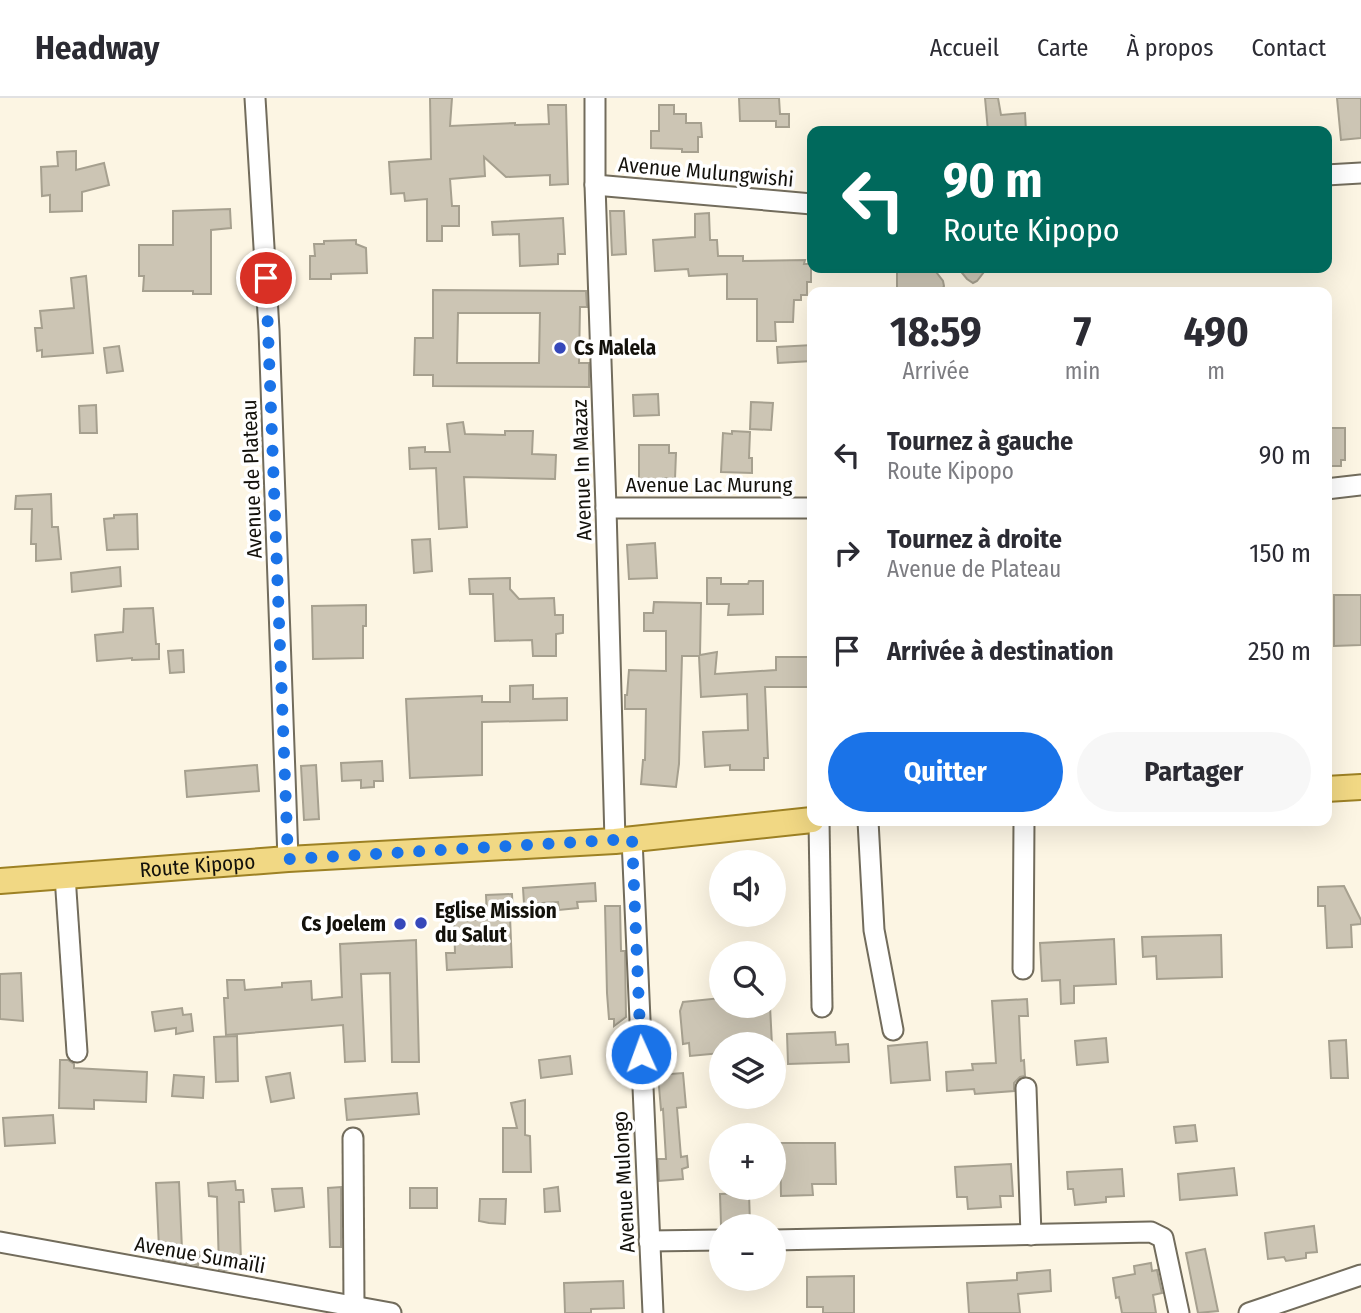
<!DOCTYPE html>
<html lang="fr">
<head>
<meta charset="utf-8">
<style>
  body { margin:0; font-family:"Fira Sans Condensed",sans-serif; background:#f7f7f7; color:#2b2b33; height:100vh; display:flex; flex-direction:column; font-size:26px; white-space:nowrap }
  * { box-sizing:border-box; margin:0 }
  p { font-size:23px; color:#7c7c81 }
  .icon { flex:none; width:38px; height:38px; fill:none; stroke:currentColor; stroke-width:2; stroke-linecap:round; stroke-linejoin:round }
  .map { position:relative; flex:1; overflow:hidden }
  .side { position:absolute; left:807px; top:189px; width:525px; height:539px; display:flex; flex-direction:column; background:#fff; border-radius:14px; box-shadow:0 7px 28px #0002 }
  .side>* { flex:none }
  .hud { position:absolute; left:807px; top:28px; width:525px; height:147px; border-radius:14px; box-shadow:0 7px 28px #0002; background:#00695c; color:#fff; overflow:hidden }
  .fabs { position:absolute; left:709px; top:752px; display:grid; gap:14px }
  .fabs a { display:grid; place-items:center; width:77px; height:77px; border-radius:50%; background:#fff; box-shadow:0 7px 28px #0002; font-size:35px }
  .pin { position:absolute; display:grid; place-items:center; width:60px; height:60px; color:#fff; margin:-30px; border:4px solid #fff; border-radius:50%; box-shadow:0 2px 7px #0007 }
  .me { position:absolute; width:77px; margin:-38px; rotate:358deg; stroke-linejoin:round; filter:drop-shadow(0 0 5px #0008) }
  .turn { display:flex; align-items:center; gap:24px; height:147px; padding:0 21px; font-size:32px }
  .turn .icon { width:91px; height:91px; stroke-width:2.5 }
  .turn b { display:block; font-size:49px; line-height:60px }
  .eta { display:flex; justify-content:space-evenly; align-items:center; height:119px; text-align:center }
  .eta b { font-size:42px; font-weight:700; line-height:49px }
  .cta { display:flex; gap:14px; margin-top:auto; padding:14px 21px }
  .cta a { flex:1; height:80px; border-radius:42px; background:#1a73e8; color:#fff; font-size:28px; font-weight:700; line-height:80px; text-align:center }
  .cta a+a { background:#f7f7f7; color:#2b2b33 }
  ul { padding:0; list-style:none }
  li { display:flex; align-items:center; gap:21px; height:98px; padding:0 21px }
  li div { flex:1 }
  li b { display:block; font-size:26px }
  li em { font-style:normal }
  header { display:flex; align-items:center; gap:42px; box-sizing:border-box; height:98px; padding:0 35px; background:#fff; border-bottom:2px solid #e1e1e2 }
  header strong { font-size:33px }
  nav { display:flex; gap:38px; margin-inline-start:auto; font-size:24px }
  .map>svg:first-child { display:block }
</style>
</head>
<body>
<header>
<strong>Headway</strong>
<nav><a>Accueil</a><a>Carte</a><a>À propos</a><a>Contact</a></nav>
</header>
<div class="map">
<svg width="1361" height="1215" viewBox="0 0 1361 1215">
  <rect width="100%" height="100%" fill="#fcf5e3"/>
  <g fill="#ccc5b4" stroke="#a6a08f" stroke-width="2" fill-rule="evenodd">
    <path d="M430,0H452L450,28L515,25V27L549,26L548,7H566L568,86L550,87V77L506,79L484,59L485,78L450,81L452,108H459V128H442V143H427V101L405,103L404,95L391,96L389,64L431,61Z"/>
    <path d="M739,0H779L780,16H789V29H776V23H740Z"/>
    <path d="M985,0H998L1001,17L1025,15L1026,33H988Z"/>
    <path d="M1337,0H1361V40L1341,42Z"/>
    <path d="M659,7H674V16H686V25H701L702,39H698V54H682V51L651,50V33H659Z"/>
    <path d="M76,53V72L104,65L109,87L82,94V113L50,114V97L42,98L41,69L58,68L57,54Z"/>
    <path d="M230,111L231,130L211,132V196H193V193H143L144,178H139V147H173V113Z"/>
    <path d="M610,113H624L626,156L612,157Z"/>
    <path d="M709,115L710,142H717L718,158H743V163L805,162L804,166H811V184H807V197H801V202H794L793,224H775L776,243H757V201H727V176L689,178L688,171L655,173L653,142L695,139V116Z"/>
    <path d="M563,120L565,156H558V166L520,168L519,136L493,137L492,124Z"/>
    <path d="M356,142V146L366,150L367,175L331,176V181H310V158H315L314,146H324V143Z"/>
    <path d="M897,170H933L943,183L944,188L941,194H897Z"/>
    <path d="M958,170H987L977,183L973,185L967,181Z"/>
    <path d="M86,178L93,255L42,259V252L37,253L35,230H42L40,213L74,210L71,180Z"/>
    <path d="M433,192L586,193L587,209H580L579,265H589V289L433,288V277H414L415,240H433ZM458,215H540L539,265H457Z"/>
    <path d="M812,247V263L778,265L777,249Z"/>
    <path d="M119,248L123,273L107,275L104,250Z"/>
    <path d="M658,296L659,317L634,318L633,297Z"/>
    <path d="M751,304L773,305L771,332L750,331Z"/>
    <path d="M96,307L97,335H80L79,308Z"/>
    <path d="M463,324L465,336L505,337V333H533L532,356L556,357L555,381L464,379L467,429L439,431L436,370L410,371L409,350L425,349V354H450L447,326Z"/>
    <path d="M1326,330H1345V362H1341V368H1326Z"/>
    <path d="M732,333L750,334L749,360H752V375L721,374L723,335L732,336Z"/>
    <path d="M639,347H669V355H676L675,381L663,380L662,383L639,382Z"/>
    <path d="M51,396L52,429H58L61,461L36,463V446H31L32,411H15L16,398Z"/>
    <path d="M137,416L138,451L107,452L104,421L114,420V417Z"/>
    <path d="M430,441L432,473L414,475L412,442Z"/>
    <path d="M655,445L657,480L629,481L627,447Z"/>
    <path d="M120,469L121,488L72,494L71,475Z"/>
    <path d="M510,480V491L519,501L554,500L555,517H563V535L556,536V558H533L532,542L495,543L493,496H470L469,481Z"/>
    <path d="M707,480H721V486H748L749,483H763V516L728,517L729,506H707Z"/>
    <path d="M1334,497H1361V547L1334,548Z"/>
    <path d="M654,504L701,505L700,557L717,554L715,576L776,572V559H812V589H765L768,660H764V672H730V667L705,669L703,634L748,632L747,596L701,599L699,558H682L679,666L676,689L641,686L643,662H645L646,611H625V597H627L629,572L666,573V533H644V515H653Z"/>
    <path d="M366,507V528H363V560L313,561L312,508Z"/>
    <path d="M153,510L156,546H159V561L132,562V560L97,563L95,537L123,534L124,511Z"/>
    <path d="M183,552L184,574L170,575L168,553Z"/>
    <path d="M533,587V601L567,600V622L482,624V677L410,680L406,601L482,598V604H510V588Z"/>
    <path d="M382,663L383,683H374V689L361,690V682L342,683L341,665Z"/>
    <path d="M257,667L259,693L187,699L185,673Z"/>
    <path d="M316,667L319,721L304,722L301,668Z"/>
    <path d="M595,785L596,803L577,804L578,810L559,812L558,804L524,806L523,790Z"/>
    <path d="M1344,788L1361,822V826L1351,827L1352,849L1327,850L1325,808H1318V789Z"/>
    <path d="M512,796L513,818H510L512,869L447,872L446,855H455L454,823L487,821L486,797Z"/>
    <path d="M605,808H620L621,853H625L626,919L614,928V921H609L607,895Z"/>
    <path d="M1221,837L1222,879L1157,881L1156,858L1143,859L1142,839Z"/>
    <path d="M1114,841L1116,886L1074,888V905L1061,906L1060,882L1042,883L1040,845Z"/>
    <path d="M416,842L419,964H392L390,875L361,876L365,963L345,964L343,927L226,937L224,900H228L227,882H244L245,892L282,889V885L311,883L312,902L342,899L340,846Z"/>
    <path d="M21,875L23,923L0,921V876Z"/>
    <path d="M721,900V908H770L772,947H721V955L690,958L689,945L683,946L680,913L683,904Z"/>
    <path d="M1027,901L1028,918H1019L1021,963L1024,962L1025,978L1020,979L1014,985V993L975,996L974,991L947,993L946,974L973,972L972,966L996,965L992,903Z"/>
    <path d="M182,910L183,917L191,916L193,933L176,936V930L155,933L152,914Z"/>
    <path d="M835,934L836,947L848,946L849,964L788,966L787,936Z"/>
    <path d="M237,938L238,983L216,984L214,939Z"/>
    <path d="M1106,940L1108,964L1077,967L1075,943Z"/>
    <path d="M1346,942L1348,980H1331L1329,943Z"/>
    <path d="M927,944L930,982L891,985L888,948Z"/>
    <path d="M570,958L572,976L541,980L539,962Z"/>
    <path d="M60,962H68L74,966V970L147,974L146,1004L94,1002V1011L59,1010Z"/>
    <path d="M290,975L294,1000L271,1004L266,979Z"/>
    <path d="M683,975L686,1009L677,1010L681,1059L687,1058L688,1069L682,1071L683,1081L659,1083L658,1061H666L663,1011L661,1012L658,977Z"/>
    <path d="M174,977L204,979L203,1000L172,998Z"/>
    <path d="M417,995L419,1016L347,1022L345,1001Z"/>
    <path d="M525,1002V1037L530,1038L531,1074H503V1030H517L511,1005Z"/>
    <path d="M53,1017L55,1045L5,1048L3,1020Z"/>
    <path d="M1195,1027L1197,1043L1176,1045L1174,1029Z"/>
    <path d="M780,1045H835L836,1086H812L813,1097L781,1098Z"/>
    <path d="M1011,1066L1013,1098H1000L1001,1109L968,1111L967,1099H957L955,1069Z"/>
    <path d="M1234,1070L1237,1097L1180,1102L1178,1076Z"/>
    <path d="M1122,1071L1124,1098L1106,1099V1104L1075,1107L1073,1091H1068L1067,1074Z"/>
    <path d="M235,1083L236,1092H243L244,1104H239L241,1163H237V1172H224L219,1171L217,1099L209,1098L208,1085Z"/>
    <path d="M179,1084L182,1151L200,1154L198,1167L163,1161L164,1149L159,1150L156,1085Z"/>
    <path d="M341,1089V1149H330L328,1090Z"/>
    <path d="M558,1089L560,1113L545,1114L544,1091Z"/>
    <path d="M302,1090L304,1109L275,1113L272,1091Z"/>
    <rect x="410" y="1090" width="27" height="20"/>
    <path d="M749,1095L750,1126L721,1127L720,1096Z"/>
    <path d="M480,1101H506L505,1126L489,1125L479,1123Z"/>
    <path d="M1314,1128L1317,1154L1306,1155V1160L1286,1163L1284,1159L1268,1161L1265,1135Z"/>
    <path d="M1205,1151L1218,1213L1198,1215L1186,1155Z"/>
    <path d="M1151,1165L1152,1173L1157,1172L1162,1195L1153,1197L1156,1215H1122L1119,1199L1116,1200L1113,1180L1135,1176L1134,1168Z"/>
    <path d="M1050,1172L1051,1193L1018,1196L1020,1215H969L967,1185L1017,1182V1175Z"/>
    <path d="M854,1178V1215H823V1209H807V1179Z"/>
    <path d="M623,1183L624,1210L591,1211V1215H565L564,1185Z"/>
  </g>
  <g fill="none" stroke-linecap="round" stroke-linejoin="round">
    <g stroke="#726c5c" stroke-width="23">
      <g id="minor">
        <path d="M255,0L269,232L288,761"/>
        <path d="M595,0V87L606,410L615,743"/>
        <path d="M1326,77L1361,75"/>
        <path d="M595,87L812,106"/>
        <path d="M1326,391L1361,387"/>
        <path d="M606,410H812"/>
        <path d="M819,723L822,909"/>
        <path d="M868,723L874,832L893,932"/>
        <path d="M632,741L653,1215"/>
        <path d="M65,778L77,954"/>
        <path d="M1023,871L1024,723"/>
        <path d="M1026,990L1031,1137"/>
        <path d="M353,1040L354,1208"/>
        <path d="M774,1142L1151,1134L1163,1140L1179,1215"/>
        <path d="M649,1143L721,1142"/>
        <path d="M0,1144L391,1215"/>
        <path d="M1249,1215L1361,1177"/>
      </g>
    </g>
    <g stroke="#9d8124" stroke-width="28">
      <g id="major">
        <path d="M1326,691L1361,689"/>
        <path id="s1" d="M0,783L288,761L615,743L812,722"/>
      </g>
    </g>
    <use href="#minor" stroke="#fff" stroke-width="19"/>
    <use href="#major" stroke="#f1d884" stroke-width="24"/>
  </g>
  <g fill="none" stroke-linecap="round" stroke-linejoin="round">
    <path stroke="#1a73e8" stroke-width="12" stroke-dasharray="0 21.6" d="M266,180L288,761L632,741L641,956"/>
  </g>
  <g fill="#3648ba" stroke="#fff" stroke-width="2.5">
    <circle cx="560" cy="250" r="7"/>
    <circle cx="421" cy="825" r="7"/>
    <circle cx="400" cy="826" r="7"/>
  </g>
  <g text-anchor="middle" stroke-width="7" stroke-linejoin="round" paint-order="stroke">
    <g font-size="21" fill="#13110b" stroke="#fff">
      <text transform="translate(706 74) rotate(5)" y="7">Avenue Mulungwishi</text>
      <text transform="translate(582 372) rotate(-92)" y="7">Avenue In Mazaz</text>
      <text transform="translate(252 381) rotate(-92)" y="7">Avenue de Plateau</text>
      <text x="709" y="394">Avenue Lac Murung</text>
      <text dy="7" stroke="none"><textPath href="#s1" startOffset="198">Route Kipopo</textPath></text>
      <text transform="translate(624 1084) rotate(-93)" y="7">Avenue Mulongo</text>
      <text transform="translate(200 1157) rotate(10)" y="7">Avenue Sumaïli</text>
    </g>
    <g font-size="21" font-weight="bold" fill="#13110b" stroke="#fff" text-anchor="start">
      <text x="574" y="257">Cs Malela</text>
      <text x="435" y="820">Eglise Mission<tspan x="435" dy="24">du Salut</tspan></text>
      <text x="386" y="833" text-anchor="end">Cs Joelem</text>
    </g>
  </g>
</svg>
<div class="fabs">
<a><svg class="icon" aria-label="sound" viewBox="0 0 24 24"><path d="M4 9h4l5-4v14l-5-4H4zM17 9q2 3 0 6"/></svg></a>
<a><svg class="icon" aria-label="search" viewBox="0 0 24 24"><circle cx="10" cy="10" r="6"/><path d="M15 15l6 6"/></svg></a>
<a><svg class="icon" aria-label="layers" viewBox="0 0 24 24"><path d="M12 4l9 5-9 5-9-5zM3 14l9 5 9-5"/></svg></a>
<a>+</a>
<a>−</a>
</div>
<div class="pin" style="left:266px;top:180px;background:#d93025"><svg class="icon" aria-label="arrive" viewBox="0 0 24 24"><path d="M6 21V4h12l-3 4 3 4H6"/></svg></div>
<svg class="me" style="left:641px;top:956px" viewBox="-20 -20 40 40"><circle r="17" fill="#1a73e8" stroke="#fff" stroke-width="3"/><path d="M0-11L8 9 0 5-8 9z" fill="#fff"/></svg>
<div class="hud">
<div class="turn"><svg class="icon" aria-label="left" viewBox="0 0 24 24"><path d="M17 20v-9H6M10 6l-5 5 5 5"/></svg><div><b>90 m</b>Route Kipopo</div></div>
</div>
<section class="side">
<div class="eta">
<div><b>18:59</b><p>Arrivée</p></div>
<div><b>7</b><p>min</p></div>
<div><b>490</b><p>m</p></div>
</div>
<ul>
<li><svg class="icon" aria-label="left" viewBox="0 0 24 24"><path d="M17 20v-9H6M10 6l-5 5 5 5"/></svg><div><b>Tournez à gauche</b><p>Route Kipopo</p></div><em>90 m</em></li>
<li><svg class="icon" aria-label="right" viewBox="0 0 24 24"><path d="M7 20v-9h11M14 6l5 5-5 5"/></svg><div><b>Tournez à droite</b><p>Avenue de Plateau</p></div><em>150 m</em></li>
<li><svg class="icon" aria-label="arrive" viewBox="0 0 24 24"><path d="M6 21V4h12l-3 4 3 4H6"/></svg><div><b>Arrivée à destination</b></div><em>250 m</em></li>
</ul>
<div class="cta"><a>Quitter</a><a>Partager</a></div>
</section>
</div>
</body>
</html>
